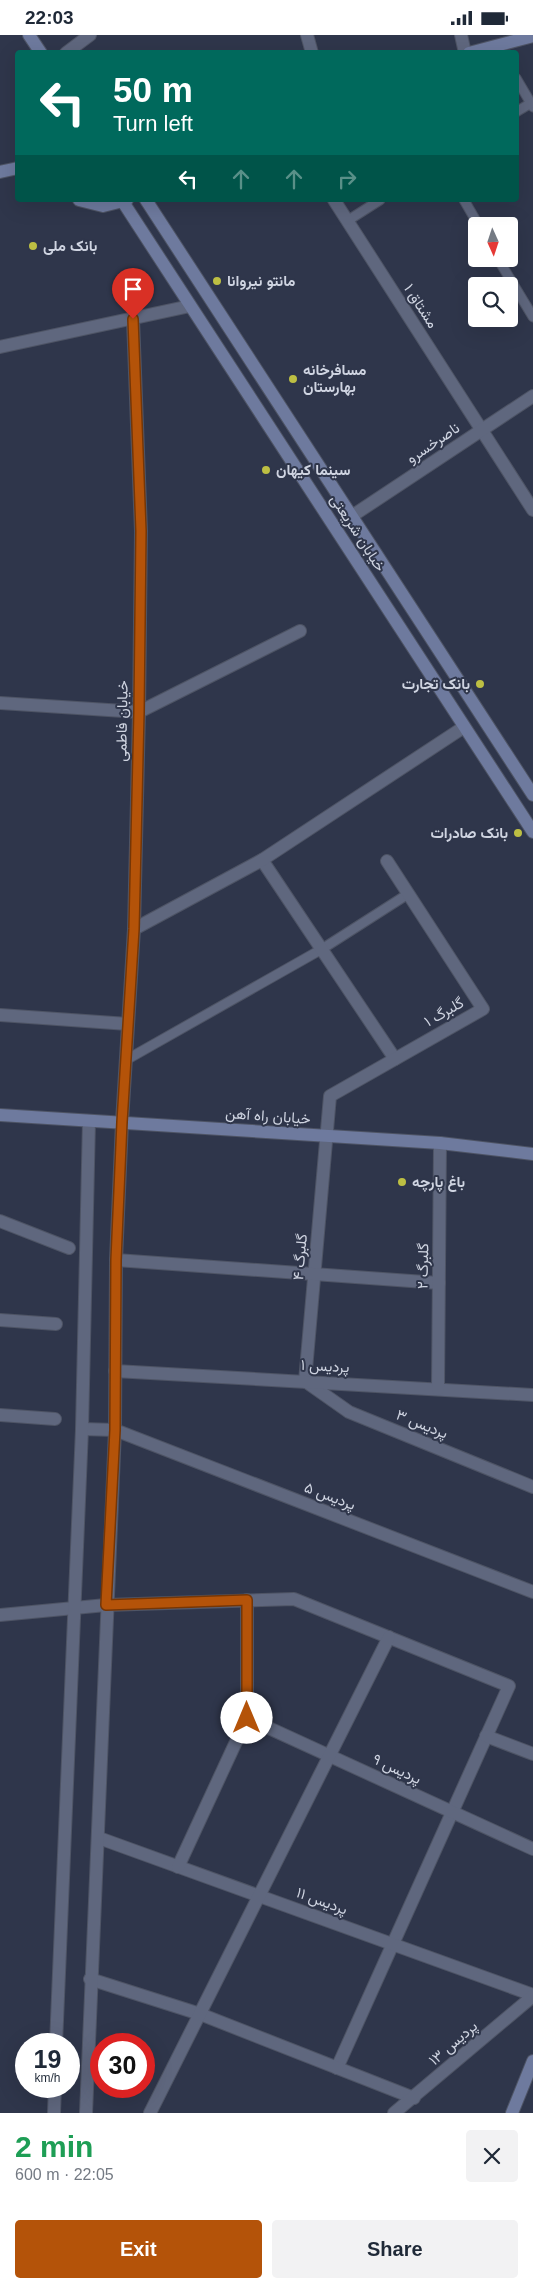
<!DOCTYPE html>
<html lang="en">
<head>
<meta charset="utf-8">
<style>
  body { margin:0; font-family:Arial,Vazirmatn,sans-serif; background:#f2f2f3; color:#1f2937; height:100vh; display:flex; flex-direction:column; font-size:19px; white-space:nowrap }
  * { box-sizing:border-box; margin:0 }
  p { font-size:16px; color:#747a83 }
  .icon { flex:none; width:28px; height:28px; fill:none; stroke:currentColor; stroke-width:2; stroke-linecap:round; stroke-linejoin:round }
  .map { position:relative; height:2078px; overflow:hidden }
  .side { display:flex; flex-direction:column; background:#fff; flex:1 }
  .side>* { flex:none }
  .banner { position:absolute; left:15px; top:15px; width:504px; height:152px; border-radius:5px; box-shadow:0 5px 20px #0002; background:#00695c; color:#fff; overflow:hidden }
  .needle { width:32px; rotate:177deg }
  .controls { position:absolute; left:468px; top:182px; display:grid; gap:10px }
  .controls a { display:grid; place-items:center; width:50px; height:50px; border-radius:5px; background:#fff; box-shadow:0 5px 20px #0002; font-size:25px }
  .speed { position:absolute; left:15px; top:1998px; display:flex; gap:10px; font-size:25px; font-weight:700; text-align:center }
  .speed>* { display:grid; place-content:center; width:65px; height:65px; border-radius:50%; background:#fff; box-shadow:0 5px 20px #0002; line-height:1 }
  .speed small { font-size:12px; font-weight:400 }
  .speed .limit { border:8px solid #d22; background:#fff; color:#111 }
  .pin { position:absolute; display:grid; place-items:center; width:42px; height:42px; color:#fff; margin:-51px -21px; border-radius:50% 50% 50% 0; rotate:-45deg; box-shadow:0 0 5px #0007 }
  .pin .icon { rotate:45deg }
  .me { position:absolute; width:55px; margin:-28px; rotate:0deg; stroke-linejoin:round; filter:drop-shadow(0 0 4px #0008) }
  .turn { display:flex; align-items:center; gap:18px; height:105px; padding:0 15px; font-size:22px }
  .turn .icon { width:65px; height:65px; stroke-width:2.5 }
  .turn b { display:block; font-size:35px; line-height:42px }
  .lanes { display:flex; align-items:center; height:48px; padding:0 15px; background:#0003; justify-content:center; gap:25px; direction:ltr }
  .lanes .off { opacity:.35 }
  .round { display:grid; place-items:center; flex:none; width:52px; height:52px; border-radius:5px; background:#f2f2f3 }
  .overview { display:flex; align-items:center; justify-content:space-between; height:85px; padding:0 15px }
  h1 { font-size:30px; font-weight:700; line-height:38px; color:#1e9e55 }
  .action { display:flex; gap:10px; margin-top:auto; padding:10px 15px }
  .action a { flex:1; height:58px; border-radius:5px; background:#b45309; color:#fff; font-size:20px; font-weight:700; line-height:58px; text-align:center }
  .action a+a { background:#f2f2f3; color:#1f2937 }
  .status { display:flex; justify-content:space-between; align-items:center; height:35px; padding:0 25px; background:#fff; direction:ltr }
  .status svg { height:14px; fill:currentColor }
  .map>svg:first-child { display:block }
</style>
</head>
<body>
<div class="status"><b>22:03</b><svg viewBox="0 0 49 12"><path d="M0 12V9h3v3zM5 12V6h3v6zM10 12V3h3v9zM15 12V0h3v12zM26 1h20v11H26zM47 4h2v5h-2z"/></svg></div>
<div class="map">
<svg width="533" height="2078" viewBox="0 0 533 2078">
  <rect width="100%" height="100%" fill="#2f364b"/>
  <g fill="none" stroke-linecap="round" stroke-linejoin="round">
    <g stroke="#4e5465" stroke-width="11">
      <g id="lane">
        <path d="M516,43L533,72"/>
        <path d="M516,77L531,68"/>
        <path d="M464,165L479,191"/>
        <path d="M347,186L380,165"/>
        <path d="M498,224L533,282"/>
        <path d="M126,1025L322,914L408,859"/>
      </g>
    </g>
    <g stroke="#4e5465" stroke-width="14">
      <g id="street">
        <path d="M307,0L312,18"/>
        <path d="M461,0L465,18"/>
        <path d="M66,18L90,0"/>
        <path d="M334,165L533,475"/>
        <path d="M0,312L190,271"/>
        <path d="M352,481L533,361"/>
        <path d="M0,668L139,677L300,596"/>
        <path d="M262,825L395,1024"/>
        <path d="M387,826L483,974L330,1061L305,1346L349,1377L533,1452"/>
        <path d="M134,894L262,825L464,692"/>
        <path d="M0,980L128,989"/>
        <path d="M0,1186L69,1213"/>
        <path d="M116,1225L439,1248"/>
        <path d="M0,1285L56,1289"/>
        <path d="M115,1336L533,1360"/>
        <path d="M438,1354L440,1108"/>
        <path d="M0,1380L55,1384"/>
        <path d="M82,1394L115,1395L533,1557"/>
        <path d="M0,1580L106,1570L294,1564L509,1651L337,2033"/>
        <path d="M247,1683L533,1814"/>
        <path d="M486,1701L533,1719"/>
        <path d="M99,1803L533,1960"/>
        <path d="M178,1832L247,1683V1565"/>
        <path d="M90,1944L200,1979L414,2063"/>
        <path d="M56,2009L82,1394L89,1086"/>
        <path d="M54,2078L55,2051"/>
        <path d="M86,2078L115,1395L116,1225L122,1087L134,894L139,677L141,496L133,284"/>
        <path d="M150,2078L389,1602"/>
        <path d="M394,2078L533,1961"/>
      </g>
    </g>
    <g stroke="#4e5465" stroke-width="14">
      <g id="secondary">
        <path d="M29,0L41,18"/>
        <path d="M469,18L533,1"/>
        <path d="M0,137L18,133"/>
        <path d="M79,165L103,171L127,165"/>
        <path d="M146,165L533,760"/>
        <path d="M123,167L533,797"/>
        <path d="M0,1080L440,1108L533,1119"/>
        <path d="M512,2078L533,2026"/>
      </g>
    </g>
    <use href="#lane" stroke="#5f677e" stroke-width="9"/>
    <use href="#street" stroke="#5f677e" stroke-width="12"/>
    <use href="#secondary" stroke="#6e7a9e" stroke-width="12"/>
  </g>
  <g fill="none" stroke-linecap="round" stroke-linejoin="round">
    <g stroke="#753606" stroke-width="12">
      <path id="route" d="M133,284L141,496L139,677L134,894L122,1087L116,1225L115,1395L106,1570L247,1565V1683"/>
    </g>
    <use href="#route" stroke="#b45309" stroke-width="9"/>
  </g>
  <g fill="#bdbf43" stroke="#2f364b" stroke-width="2">
    <circle cx="33" cy="211" r="5"/>
    <circle cx="217" cy="246" r="5"/>
    <circle cx="293" cy="344" r="5"/>
    <circle cx="266" cy="435" r="5"/>
    <circle cx="480" cy="649" r="5"/>
    <circle cx="518" cy="798" r="5"/>
    <circle cx="402" cy="1147" r="5"/>
  </g>
  <g text-anchor="middle" stroke-width="4" stroke-linejoin="round" paint-order="stroke">
    <g font-size="15" font-weight="bold" fill="#cfd4e1" stroke="#2f364b" text-anchor="start">
      <text x="43" y="216">بانک ملی</text>
      <text x="227" y="251">مانتو نیروانا</text>
      <text x="303" y="340">مسافرخانه<tspan x="303" dy="17">بهارستان</tspan></text>
      <text x="276" y="440">سینما کیهان</text>
      <text x="470" y="654" text-anchor="end">بانک تجارت</text>
      <text x="508" y="803" text-anchor="end">بانک صادرات</text>
      <text x="412" y="1152">باغ پارچه</text>
    </g>
    <g font-size="15" fill="#cfd4e1" stroke="#2f364b">
      <text transform="translate(421 271) rotate(57)" y="5">مشتاق ۱</text>
      <text transform="translate(433 408) rotate(-34)" y="5">ناصرخسرو</text>
      <text transform="translate(358 498) rotate(57)" y="5">خیابان شریعتی</text>
      <text transform="translate(122 686) rotate(-89)" y="5">خیابان فاطمی</text>
      <text transform="translate(444 977) rotate(-30)" y="5">گلبرگ ۱</text>
      <text transform="translate(268 1081) rotate(4)" y="5">خیابان راه آهن</text>
      <text transform="translate(300 1222) rotate(-85)" y="5">گلبرگ ۴</text>
      <text transform="translate(423 1231) rotate(-89)" y="5">گلبرگ ۲</text>
      <text transform="translate(325 1331) rotate(3)" y="5">پردیس ۱</text>
      <text transform="translate(422 1389) rotate(22)" y="5">پردیس ۳</text>
      <text transform="translate(330 1461) rotate(21)" y="5">پردیس ۵</text>
      <text transform="translate(397 1734) rotate(25)" y="5">پردیس ۹</text>
      <text transform="translate(322 1866) rotate(20)" y="5">پردیس ۱۱</text>
      <text transform="translate(453 2008) rotate(-41)" y="5">پردیس ۱۳</text>
    </g>
  </g>
</svg>
<div class="controls">
<a><svg class="needle" viewBox="-14 -14 28 28"><path d="M0-13l5 13h-10z" fill="#e53935"/><path d="M0 13l5-13h-10z" fill="#747a83"/></svg></a>
<a><svg class="icon" aria-label="search" viewBox="0 0 24 24"><circle cx="10" cy="10" r="6"/><path d="M15 15l6 6"/></svg></a>
</div>
<div class="speed"><div>19<small>km/h</small></div><div class="limit">30</div></div>
<div class="pin" style="left:133px;top:284px;background:#d93025"><svg class="icon" aria-label="arrive" viewBox="0 0 24 24"><path d="M6 21V4h12l-3 4 3 4H6"/></svg></div>
<svg class="me" style="left:247px;top:1683px" viewBox="-20 -20 40 40"><circle r="19" fill="#fff"/><path d="M0-13L10 11 0 6-10 11z" fill="#b45309"/></svg>
<div class="banner">
<div class="turn"><svg class="icon" aria-label="left" viewBox="0 0 24 24"><path d="M17 20v-9H6M10 6l-5 5 5 5"/></svg><div><b>50 m</b>Turn left</div></div>
<div class="lanes"><svg class="icon" aria-label="left" viewBox="0 0 24 24"><path d="M17 20v-9H6M10 6l-5 5 5 5"/></svg><svg class="icon off" aria-label="ahead" viewBox="0 0 24 24"><path d="M12 20V5M6 11l6-6 6 6"/></svg><svg class="icon off" aria-label="ahead" viewBox="0 0 24 24"><path d="M12 20V5M6 11l6-6 6 6"/></svg><svg class="icon off" aria-label="right" viewBox="0 0 24 24"><path d="M7 20v-9h11M14 6l5 5-5 5"/></svg></div>
</div>
</div>
<section class="side">
<div class="overview"><div><h1>2 min</h1><p>600 m · 22:05</p></div><a class="round"><svg class="icon" aria-label="close" viewBox="0 0 24 24"><path d="M6 6l12 12M18 6L6 18"/></svg></a></div>
<div class="action"><a>Exit</a><a>Share</a></div>
</section>
</body>
</html>
